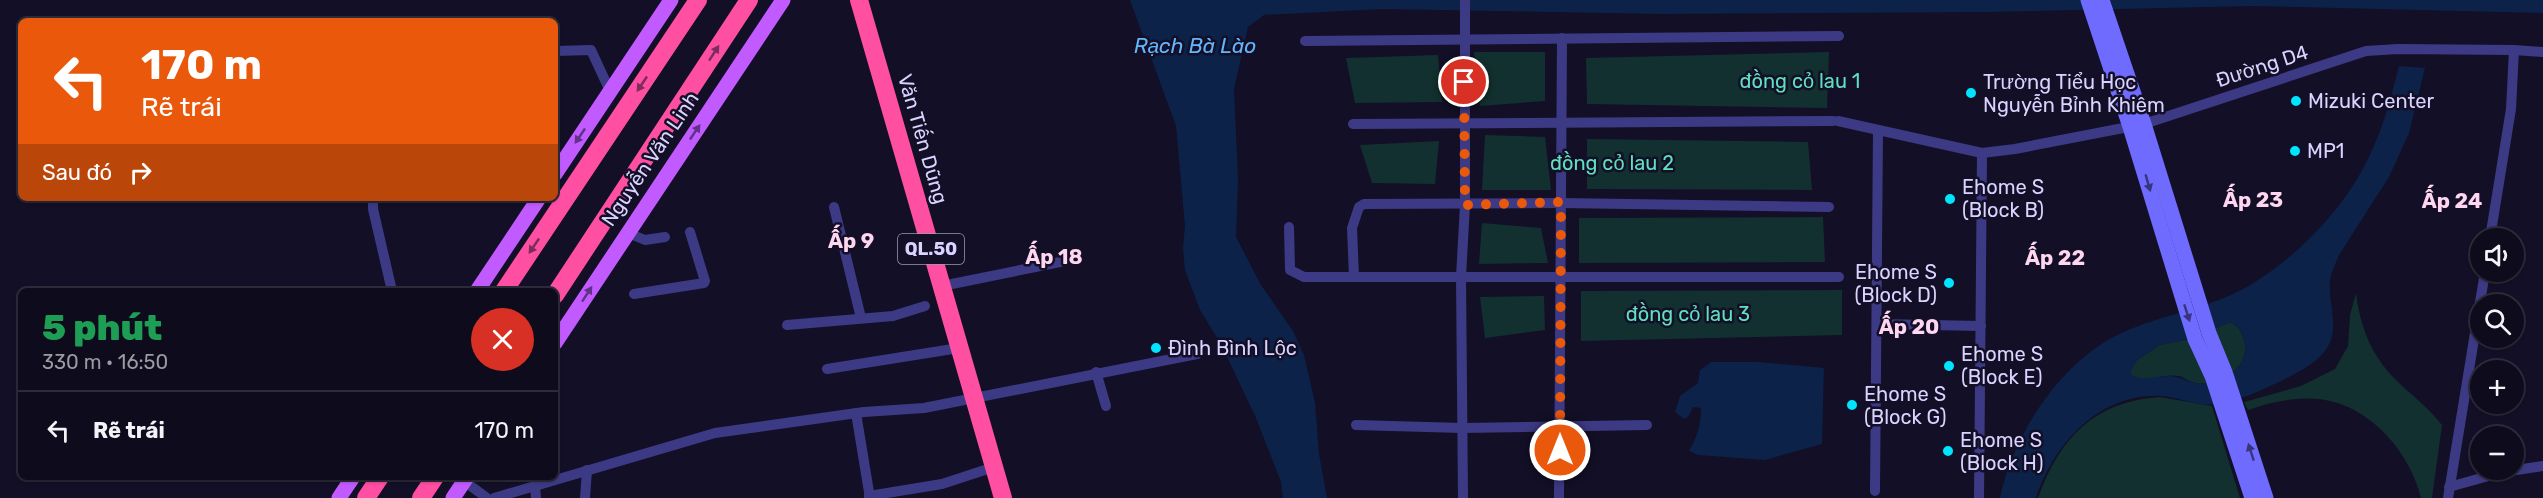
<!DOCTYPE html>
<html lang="vi">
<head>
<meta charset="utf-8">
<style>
  body { margin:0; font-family:Rubik,sans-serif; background:#1c1929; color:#f1f3f6; height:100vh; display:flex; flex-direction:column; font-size:22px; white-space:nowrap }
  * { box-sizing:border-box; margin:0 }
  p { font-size:20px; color:#9b9ba3 }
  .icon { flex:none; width:33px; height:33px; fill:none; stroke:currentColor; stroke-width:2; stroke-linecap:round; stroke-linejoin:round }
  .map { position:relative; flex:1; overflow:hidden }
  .sheet { position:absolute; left:18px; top:288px; width:540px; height:192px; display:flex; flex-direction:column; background:#0e0b1c; border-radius:9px; box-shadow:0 2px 4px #0004,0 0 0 2px #2e2b3b }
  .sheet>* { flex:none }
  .top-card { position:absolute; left:18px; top:18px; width:540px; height:183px; border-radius:9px; box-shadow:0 2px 4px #0004,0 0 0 2px #2e2b3b; background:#ea580c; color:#fff; overflow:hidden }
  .fabs { position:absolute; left:2470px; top:228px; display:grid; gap:12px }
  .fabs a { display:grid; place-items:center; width:54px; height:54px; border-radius:50%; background:#0e0b1c; box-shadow:0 2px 4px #0004,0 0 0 2px #2e2b3b; font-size:30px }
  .pin { position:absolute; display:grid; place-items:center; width:51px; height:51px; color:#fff; margin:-26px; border:3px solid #fff; border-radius:50%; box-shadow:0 2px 6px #0007 }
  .me { position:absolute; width:66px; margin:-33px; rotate:0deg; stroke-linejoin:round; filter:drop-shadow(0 0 4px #0008) }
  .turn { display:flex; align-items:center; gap:21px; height:126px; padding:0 24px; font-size:27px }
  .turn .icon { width:78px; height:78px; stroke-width:2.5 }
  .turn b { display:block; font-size:42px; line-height:51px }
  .then { display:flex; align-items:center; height:57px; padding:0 24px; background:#0003; gap:12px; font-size:22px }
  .round { display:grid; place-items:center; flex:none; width:63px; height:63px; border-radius:32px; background:#1c1929 }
  .overview { display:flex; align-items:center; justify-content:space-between; height:102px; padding:0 24px }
  h1 { font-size:36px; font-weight:800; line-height:45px; color:#1e9e55 }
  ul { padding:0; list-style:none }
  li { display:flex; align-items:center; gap:18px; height:78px; padding:0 24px; border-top:2px solid #2e2b3b }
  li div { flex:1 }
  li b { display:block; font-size:22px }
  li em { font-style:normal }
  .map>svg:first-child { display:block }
</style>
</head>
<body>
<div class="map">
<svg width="2543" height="498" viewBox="0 0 2543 498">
  <rect width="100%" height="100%" fill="#130f26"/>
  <g fill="#12302f">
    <path d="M1474,52H1545V101L1480,106Z"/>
    <path d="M1829,52L1827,108L1587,104L1586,58Z"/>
    <path d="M1438,55L1442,102L1355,103L1346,58Z"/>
    <path d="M1485,135L1545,137L1551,190H1482Z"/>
    <path d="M1587,139L1808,142L1812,190L1587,189Z"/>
    <path d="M1439,141L1435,184L1372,183L1360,145Z"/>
    <path d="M1823,217L1825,262L1579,263V218Z"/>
    <path d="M1482,223L1541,228L1548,263L1479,264Z"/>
    <path d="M1842,290V335L1581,341V291Z"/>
    <path d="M2356,293C2360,326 2371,355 2395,379C2411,395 2428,407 2442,425L2432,498H2421C2411,456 2375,411 2330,401C2303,395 2273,401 2248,410L2244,402L2301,386L2335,369L2348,346L2350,315Z"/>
    <path d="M1544,296L1545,330L1485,338L1480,297Z"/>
    <path d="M2230,322C2239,326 2243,334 2245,344C2248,370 2219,385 2196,383C2190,382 2185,378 2179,376C2164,373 2146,383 2132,376L2130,371L2137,360L2160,345L2190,339Z"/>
    <path d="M2160,397L2212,406L2240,498H2038C2059,438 2095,401 2160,397Z"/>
  </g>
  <g fill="#0c2248" fill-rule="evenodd">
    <path d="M1130,0H2543V13L2252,6L1985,12L1661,14L1382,9L1264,15L1248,27L1234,89L1238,179L1236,237L1261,285L1293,331L1304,355L1315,403L1319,454L1327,498H1283L1281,482L1256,418L1221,344L1200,310L1185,270L1183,248L1185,226L1176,126Z"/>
    <path d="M2399,66L2425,68L2409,133L2389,177L2339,255C2336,263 2331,272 2330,281C2328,302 2340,329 2327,348C2318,363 2298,372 2283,380C2262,390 2239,401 2215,404C2197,407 2179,397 2161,396C2099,393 2054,444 2036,498H2000C2013,433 2064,356 2128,330C2169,313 2216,307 2255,282C2304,251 2350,202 2373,148C2385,122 2392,93 2399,66ZM2230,322C2239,326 2243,334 2245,344C2248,370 2219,385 2196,383C2186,381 2179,376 2169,376C2157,376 2142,381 2132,376L2130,371L2137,360L2160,345L2190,339Z"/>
    <path d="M1711,362H1759L1824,368L1822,444L1765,460L1698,455L1689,451C1697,437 1701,424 1701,408L1693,407L1688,417L1684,419L1675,412L1680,396L1698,383L1700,370Z"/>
  </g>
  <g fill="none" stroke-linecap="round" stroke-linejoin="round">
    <g stroke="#3d3a85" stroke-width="10">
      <path d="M1305,41L1839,36"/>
      <path d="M2514,50L2543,52"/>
      <path d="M555,51L591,50L610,91"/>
      <path d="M1838,121L1982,153L2015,149L2144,124L2366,51L2398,49L2514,50L2511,109L2490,238"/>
      <path d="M1353,124L1833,121"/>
      <path d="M373,198V209L392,291"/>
      <path d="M834,207L861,318"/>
      <path d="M1289,227L1290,270L1304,277H1839"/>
      <path d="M628,233L645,240L665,237"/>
      <path d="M1354,277L1352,228L1359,207L1364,204L1561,203L1829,207"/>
      <path d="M942,286L1060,262"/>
      <path d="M634,294L704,283L705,281L690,232"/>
      <path d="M1878,324L1981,326"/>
      <path d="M787,325L893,316L925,306"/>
      <path d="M827,369L959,348"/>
      <path d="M1096,372L1106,406"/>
      <path d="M856,413L870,498"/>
      <path d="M1356,425L1462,428L1647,425"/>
      <path d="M464,481L487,498"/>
      <path d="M535,486L536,498"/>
      <path d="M2449,487L2503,472L2543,466"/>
      <path d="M1875,491L1878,130"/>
      <path d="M869,496L942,484L994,467"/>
      <path d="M494,498L715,433L864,412L924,408L1197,354"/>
      <path d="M585,498L587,470"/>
      <path d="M1463,498L1461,277L1465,205V0"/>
      <path d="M1559,498L1562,38"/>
      <path d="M1979,498L1982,153"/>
      <path d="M2448,498L2485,272"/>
    </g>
    <g stroke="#6f6bff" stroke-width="15">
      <path d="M2088,0L2130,127L2195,339L2212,376L2252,498"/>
      <path d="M2102,0L2144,124L2209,333L2225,372L2266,498"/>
    </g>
    <g stroke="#c25bff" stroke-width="15">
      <path d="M555,174L671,0"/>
      <path d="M477,291L539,198"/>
      <path d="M555,343L783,0"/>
      <path d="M339,498L353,477"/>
      <path d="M453,498L467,477"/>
    </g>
    <g stroke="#ff4fa3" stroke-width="18">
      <path d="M859,0L1003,498"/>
      <path d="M504,291L698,0"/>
      <path d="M555,295L749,0"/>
      <path d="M366,498L380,477"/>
      <path d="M421,498L435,477"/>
    </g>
  </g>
  <defs><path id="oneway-solid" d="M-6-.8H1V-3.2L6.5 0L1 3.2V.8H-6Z" transform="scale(1.5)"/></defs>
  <g fill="#7d2c5e">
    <use href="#oneway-solid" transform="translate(714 53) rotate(-57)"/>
    <use href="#oneway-solid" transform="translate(642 84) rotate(124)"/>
    <use href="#oneway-solid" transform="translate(534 246) rotate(124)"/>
  </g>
  <g fill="#623188">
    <use href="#oneway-solid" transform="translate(695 132) rotate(-56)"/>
    <use href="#oneway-solid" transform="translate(580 136) rotate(124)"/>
    <use href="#oneway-solid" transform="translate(587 294) rotate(-57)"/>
  </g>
  <g fill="#38347d">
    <use href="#oneway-solid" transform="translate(2148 183) rotate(74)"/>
    <use href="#oneway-solid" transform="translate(2187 313) rotate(72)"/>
    <use href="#oneway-solid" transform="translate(2251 452) rotate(-108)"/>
  </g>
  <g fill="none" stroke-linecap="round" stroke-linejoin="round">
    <path stroke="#ea580c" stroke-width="10" stroke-dasharray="0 18" d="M1464,82L1465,205L1561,202L1560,450"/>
  </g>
  <g fill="#00e5ff" stroke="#130f26" stroke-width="2">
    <circle cx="1971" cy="93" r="6"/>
    <circle cx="2296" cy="101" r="6"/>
    <circle cx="2295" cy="151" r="6"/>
    <circle cx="1950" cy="199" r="6"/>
    <circle cx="1949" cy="283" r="6"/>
    <circle cx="1156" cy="348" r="6"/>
    <circle cx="1949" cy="366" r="6"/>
    <circle cx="1852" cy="405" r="6"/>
    <circle cx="1948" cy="451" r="6"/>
  </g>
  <g text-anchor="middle" stroke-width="5" stroke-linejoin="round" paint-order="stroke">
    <rect fill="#130f26" stroke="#9e99be" stroke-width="1.5" x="898" y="234" width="66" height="30" rx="4.5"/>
    <g font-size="18" font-weight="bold" fill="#d9d4ff">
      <text x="931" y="255">QL.50</text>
    </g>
    <g font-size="20" fill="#d9d4ff" stroke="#130f26">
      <text transform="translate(2262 66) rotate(-18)" y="7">Đường D4</text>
      <text transform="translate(923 139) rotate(74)" y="7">Văn Tiến Dũng</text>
      <text transform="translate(650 159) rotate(-56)" y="7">Nguyễn Văn Linh</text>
    </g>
    <g font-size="20" fill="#5fe0c0" stroke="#130f26">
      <text x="1800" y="88">đồng cỏ lau 1</text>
      <text x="1612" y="170">đồng cỏ lau 2</text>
      <text x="1688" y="321">đồng cỏ lau 3</text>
    </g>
    <g font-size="20" fill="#d9d4ff" stroke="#130f26" text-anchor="start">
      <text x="1983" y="89">Trường Tiểu Học<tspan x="1983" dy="23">Nguyễn Bỉnh Khiêm</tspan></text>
      <text x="2308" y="108">Mizuki Center</text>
      <text x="2307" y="158">MP1</text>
      <text x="1962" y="194">Ehome S<tspan x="1962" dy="23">(Block B)</tspan></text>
      <text x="1937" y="279" text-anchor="end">Ehome S<tspan x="1937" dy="23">(Block D)</tspan></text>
      <text x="1168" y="355">Đình Bình Lộc</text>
      <text x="1961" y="361">Ehome S<tspan x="1961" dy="23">(Block E)</tspan></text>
      <text x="1864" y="401">Ehome S<tspan x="1864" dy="23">(Block G)</tspan></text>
      <text x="1960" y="447">Ehome S<tspan x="1960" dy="23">(Block H)</tspan></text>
    </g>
    <g font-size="21" font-style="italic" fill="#62b6ff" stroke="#130f26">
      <text x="1195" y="53">Rạch Bà Lào</text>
    </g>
    <g font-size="21" font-weight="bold" fill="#ffd6f0" stroke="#130f26">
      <text x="2253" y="207">Ấp 23</text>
      <text x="2452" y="208">Ấp 24</text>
      <text x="851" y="248">Ấp 9</text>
      <text x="1054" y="264">Ấp 18</text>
      <text x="2055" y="265">Ấp 22</text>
      <text x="1909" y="334">Ấp 20</text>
    </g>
  </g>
</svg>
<div class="fabs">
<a><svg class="icon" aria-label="sound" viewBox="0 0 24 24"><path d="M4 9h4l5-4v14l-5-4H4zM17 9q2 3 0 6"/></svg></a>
<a><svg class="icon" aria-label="search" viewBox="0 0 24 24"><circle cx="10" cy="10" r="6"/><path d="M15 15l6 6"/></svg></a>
<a>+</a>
<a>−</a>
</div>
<div class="pin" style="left:1464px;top:82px;background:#d93025"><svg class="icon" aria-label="arrive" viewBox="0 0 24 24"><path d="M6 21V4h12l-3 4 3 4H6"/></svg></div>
<svg class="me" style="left:1560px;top:450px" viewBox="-20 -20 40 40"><circle r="17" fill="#ea580c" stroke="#fff" stroke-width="3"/><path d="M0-11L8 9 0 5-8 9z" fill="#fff"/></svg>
<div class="top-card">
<div class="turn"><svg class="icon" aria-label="left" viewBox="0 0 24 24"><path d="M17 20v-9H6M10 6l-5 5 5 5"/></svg><div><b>170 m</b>Rẽ trái</div></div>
<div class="then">Sau đó<svg class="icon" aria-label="right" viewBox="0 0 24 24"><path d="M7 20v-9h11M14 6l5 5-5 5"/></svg></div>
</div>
<section class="sheet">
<div class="overview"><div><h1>5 phút</h1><p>330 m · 16:50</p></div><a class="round" style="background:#d93025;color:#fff"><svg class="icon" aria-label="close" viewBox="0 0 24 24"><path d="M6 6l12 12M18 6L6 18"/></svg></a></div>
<ul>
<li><svg class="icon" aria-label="left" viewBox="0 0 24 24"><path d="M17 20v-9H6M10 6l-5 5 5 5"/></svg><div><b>Rẽ trái</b></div><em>170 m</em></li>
</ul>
</section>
</div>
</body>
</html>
